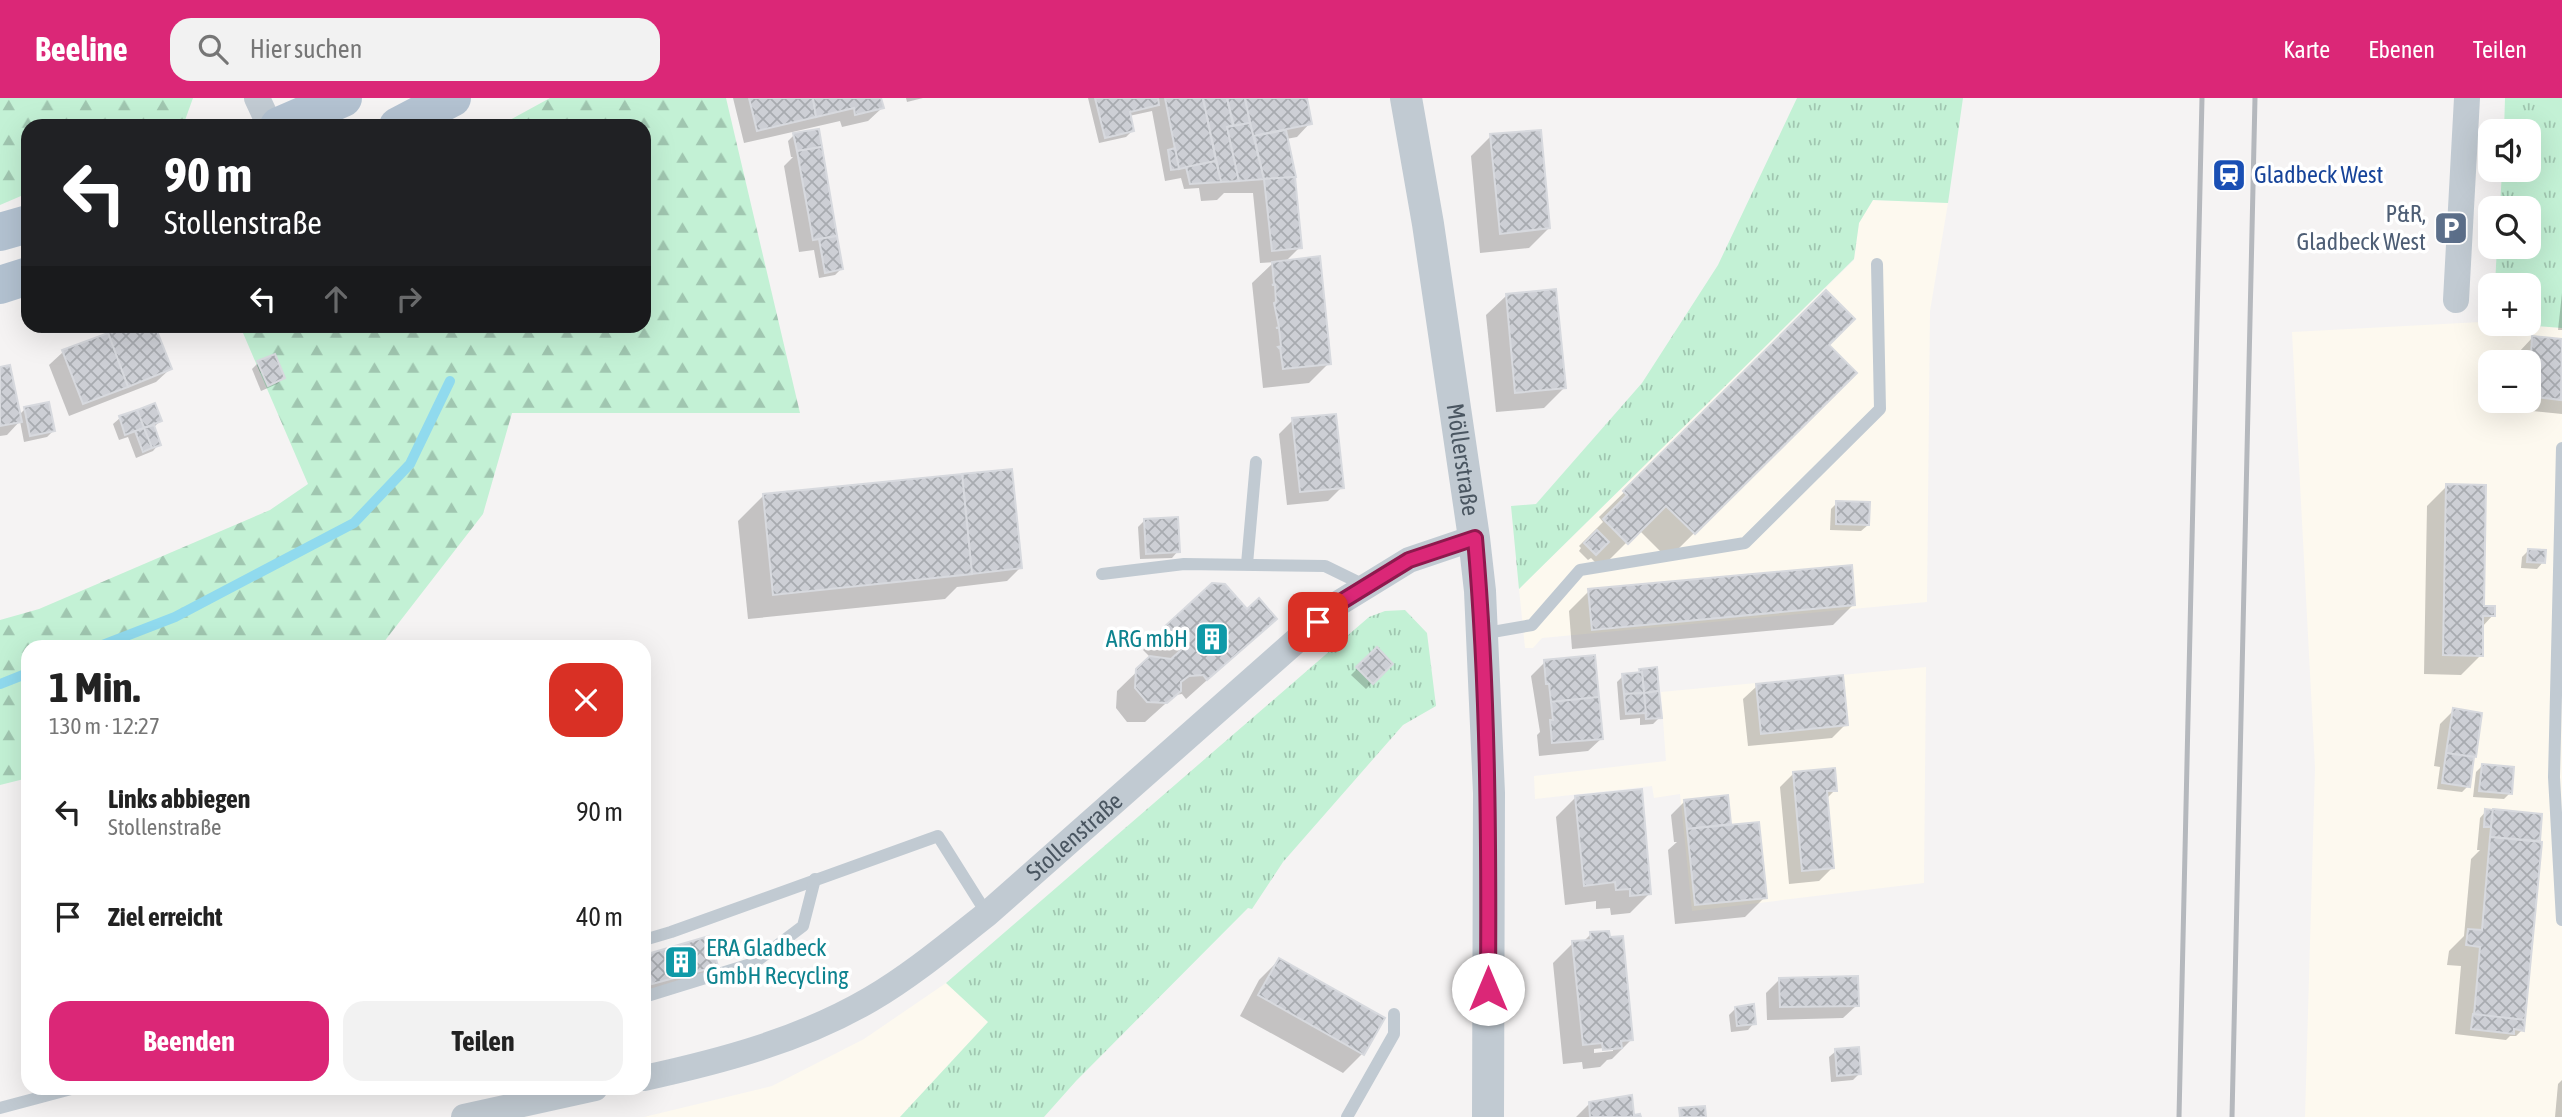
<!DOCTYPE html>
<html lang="de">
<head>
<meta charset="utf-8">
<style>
  body { margin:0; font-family:"Asap Condensed",sans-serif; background:#f2f2f2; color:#222; height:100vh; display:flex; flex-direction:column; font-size:26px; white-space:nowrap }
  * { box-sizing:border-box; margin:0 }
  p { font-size:23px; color:#767676 }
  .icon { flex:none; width:38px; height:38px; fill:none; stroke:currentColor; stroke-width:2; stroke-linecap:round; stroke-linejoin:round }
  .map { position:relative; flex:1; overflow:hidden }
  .drawer { position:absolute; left:21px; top:542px; width:630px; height:455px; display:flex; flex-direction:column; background:#fff; border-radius:21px; box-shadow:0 7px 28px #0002 }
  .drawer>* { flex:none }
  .guide { position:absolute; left:21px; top:21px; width:630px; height:214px; border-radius:21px; box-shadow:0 7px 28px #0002; background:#202124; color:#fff; overflow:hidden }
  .buttons { position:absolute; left:2478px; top:21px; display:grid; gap:14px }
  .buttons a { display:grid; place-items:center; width:63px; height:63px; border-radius:14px; background:#fff; box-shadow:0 7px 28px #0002; font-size:35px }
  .pin { position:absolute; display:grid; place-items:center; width:60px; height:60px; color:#fff; margin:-30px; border-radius:14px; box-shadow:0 4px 10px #0006 }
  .me { position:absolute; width:77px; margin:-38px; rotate:0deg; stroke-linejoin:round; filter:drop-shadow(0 0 5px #0008) }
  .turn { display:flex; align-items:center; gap:24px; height:147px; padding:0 28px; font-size:32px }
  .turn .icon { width:91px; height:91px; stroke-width:2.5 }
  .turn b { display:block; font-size:49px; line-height:60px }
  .lanes { display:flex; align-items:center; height:66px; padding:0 28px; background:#0003; justify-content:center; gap:35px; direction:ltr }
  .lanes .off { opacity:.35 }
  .round { display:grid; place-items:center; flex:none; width:74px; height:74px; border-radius:21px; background:#f2f2f2 }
  .head { display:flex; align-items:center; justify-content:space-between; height:119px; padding:0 28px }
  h1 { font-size:42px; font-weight:700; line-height:52px }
  .button { display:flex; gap:14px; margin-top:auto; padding:14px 28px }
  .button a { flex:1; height:80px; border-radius:21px; background:#db2777; color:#fff; font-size:28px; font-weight:700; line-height:80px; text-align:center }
  .button a+a { background:#f2f2f2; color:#222 }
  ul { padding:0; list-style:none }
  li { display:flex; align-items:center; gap:21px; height:105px; padding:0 28px }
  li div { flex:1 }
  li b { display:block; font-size:26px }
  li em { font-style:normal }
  header { display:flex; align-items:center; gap:42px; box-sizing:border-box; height:98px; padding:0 35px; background:#db2777; color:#fff }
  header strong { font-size:33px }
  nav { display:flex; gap:38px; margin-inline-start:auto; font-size:24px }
  .search { width:490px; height:63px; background:#f2f2f2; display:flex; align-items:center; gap:18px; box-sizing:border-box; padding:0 24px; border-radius:21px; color:#767676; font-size:26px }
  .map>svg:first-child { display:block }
</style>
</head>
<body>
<header>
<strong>Beeline</strong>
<div class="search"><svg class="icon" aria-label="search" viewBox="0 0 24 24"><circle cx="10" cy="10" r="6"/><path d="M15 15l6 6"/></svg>Hier suchen</div>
<nav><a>Karte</a><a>Ebenen</a><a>Teilen</a></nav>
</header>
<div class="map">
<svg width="2562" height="1019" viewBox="0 0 2562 1019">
  <defs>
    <pattern id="grass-tufts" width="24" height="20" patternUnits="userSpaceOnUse" patternTransform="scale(1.75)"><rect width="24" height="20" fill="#c3f1d5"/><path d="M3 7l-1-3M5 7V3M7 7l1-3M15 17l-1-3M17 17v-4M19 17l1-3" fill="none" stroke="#a0c6b0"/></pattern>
    <pattern id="forest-firs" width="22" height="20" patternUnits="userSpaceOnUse" patternTransform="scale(1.75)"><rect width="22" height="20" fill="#c3f1d5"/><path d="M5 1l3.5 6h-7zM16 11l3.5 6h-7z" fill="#a0c6b0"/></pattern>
    <pattern id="building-cross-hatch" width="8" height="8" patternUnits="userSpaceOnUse" patternTransform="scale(1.75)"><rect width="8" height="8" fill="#cdcfd5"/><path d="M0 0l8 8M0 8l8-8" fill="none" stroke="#a8abb0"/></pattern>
  </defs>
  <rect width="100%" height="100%" fill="#f5f3f3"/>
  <g fill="#fdf9ef" fill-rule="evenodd">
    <path d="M1873,102L1948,105L1930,213L1927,504L1542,540L1533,550H1525L1519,491L1854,162L1859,125Z"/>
    <path d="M2481,224L2562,230V1019H2305L2315,670L2292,234ZM2490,264H2529V303H2490Z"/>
    <path d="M1926,569L1924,785L1692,813L1680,696L1654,700L1652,688L1535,701L1534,678L1666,663L1661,594Z"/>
    <path d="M946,885L989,924L900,1019H644L772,988L864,941Z"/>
  </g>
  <g fill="url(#grass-tufts)">
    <path d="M1797,0H1963L1948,105L1873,102L1859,125L1854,161L1519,491L1511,408L1536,406L1642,285L1718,167Z"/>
    <path d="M2505,0H2562V230L2511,226H2529V187H2495L2497,149H2529V110H2500L2502,72H2529V33H2504Z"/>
    <path d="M1405,512L1427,535L1436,608L1403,627L1283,764L1252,811L1248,810L1076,983L1044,1019H900L988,924L946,885L1369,519L1385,513Z"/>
  </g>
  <g fill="url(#forest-firs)">
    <path d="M0,0H193L184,25L177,28H28V95L0,107Z"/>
    <path d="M550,0H726L800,315H512L483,416L380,549L28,550V680L0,687V522L39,511L270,412L308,386L240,228H644V28H499Z"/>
  </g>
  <g fill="#0003" fill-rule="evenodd">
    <path d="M733,0H879L882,10L868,23L842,29L840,23L744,45Z"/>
    <path d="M906,0H923L907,4Z"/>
    <path d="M1088,0H1305L1310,25L1297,39L1286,41L1300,149L1285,164L1329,265L1309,285L1263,290L1252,185L1274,164L1260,165L1253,95H1224L1217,102L1201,103L1199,90L1184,91L1181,80L1165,83L1152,13L1129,18L1132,33L1126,39L1099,45Z"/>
    <path d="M817,33L841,171L835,177L819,180L814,152L799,154L784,68L793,59H791L788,43L794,37Z"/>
    <path d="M1491,38L1549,130L1529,150L1480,155L1471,58Z"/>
    <path d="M1826,195V247L1855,275L1668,461L1639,432L1601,470L1591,460L1588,462L1579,453L1581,450L1579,448L1603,424L1599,419Z"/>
    <path d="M2562,195V232H2558Z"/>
    <path d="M1506,198L1564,290L1544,310L1496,314L1486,217Z"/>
    <path d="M130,228H153L170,271L156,284L69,318L49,267L63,254Z"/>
    <path d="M2532,240L2562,243V316L2513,311L2514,303H2529V264H2518L2519,254Z"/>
    <path d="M258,265L283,280L277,286L261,293L252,271Z"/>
    <path d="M0,271L19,317L25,311L53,333L47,339L24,344L20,323L7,337L0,338Z"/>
    <path d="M120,320L160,323L153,330L159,346L153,353L136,360L128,339L119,342L113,326Z"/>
    <path d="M1293,322L1342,389L1328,403L1287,407L1279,336Z"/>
    <path d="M2447,388L2482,509L2493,517L2482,529L2481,557L2461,577L2424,576L2427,408Z"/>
    <path d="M764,397L1020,470L1007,483L957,489L945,501L748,521L738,423Z"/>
    <path d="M1837,405L1868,427L1861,433L1830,432L1831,411Z"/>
    <path d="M1144,423L1178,453L1172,460L1140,461L1138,429Z"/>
    <path d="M2529,452L2543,464L2537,471L2521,470L2522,459Z"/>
    <path d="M1589,493L1853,507L1833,527L1572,551L1569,513Z"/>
    <path d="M1247,513L1275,521L1186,601L1182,596L1175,597L1145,624H1127L1116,610L1117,593L1151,560L1143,552L1163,532Z"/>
    <path d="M1377,551L1391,566L1366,591L1351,577Z"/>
    <path d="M1545,564L1602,640L1588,653L1539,658L1537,637L1540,634L1531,578Z"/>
    <path d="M1640,573L1660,619L1653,626L1640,627V620L1620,622L1617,584L1623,578L1636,577Z"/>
    <path d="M1757,588L1846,626L1832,640L1748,648L1743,601Z"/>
    <path d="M2454,612L2475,658L2472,661L2468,688L2462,694L2437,691L2440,669L2434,668L2440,626Z"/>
    <path d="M2482,668L2510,695L2504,701L2473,699L2476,674Z"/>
    <path d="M1794,675L1835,692L1826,701L1832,770L1819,783L1789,786L1780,689Z"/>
    <path d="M1576,699L1650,795L1630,815L1611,817L1610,810L1596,811V803L1565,807L1556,719Z"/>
    <path d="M1685,703L1729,725L1726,729L1765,799L1745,819L1675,826L1668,752L1677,744H1674L1671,717Z"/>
    <path d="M2486,713L2541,717L2522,932L2516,938H2510L2506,942L2455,936L2461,868L2447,867L2449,853L2464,838L2471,761L2480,752H2477L2480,720Z"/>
    <path d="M1591,836L1632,941L1612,961L1607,962L1600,969L1583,971L1582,964L1563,966L1553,865L1573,845L1583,844ZM1613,949V953L1594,955V951Z"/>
    <path d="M708,840L716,867L702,881L644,897V859Z"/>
    <path d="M1279,862L1363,955L1343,975L1240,918L1259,882Z"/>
    <path d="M1780,881L1857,907L1843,920L1767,922L1766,895Z"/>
    <path d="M1735,911L1754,925L1748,932L1731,934L1729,917Z"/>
    <path d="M1836,953L1859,976L1853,982L1831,984L1829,959Z"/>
    <path d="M2562,982V1019H2555L2558,986Z"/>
    <path d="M1590,1005L1632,1019H1639H1576Z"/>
  </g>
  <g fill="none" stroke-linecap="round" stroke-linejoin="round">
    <g stroke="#90daee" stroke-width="10">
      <path d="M95,550L175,519L354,425L410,366L450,283"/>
      <path d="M0,586L28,575"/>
    </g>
  </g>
  <g fill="url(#building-cross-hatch)" stroke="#d7d9de" stroke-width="2">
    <path d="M749,0H813L816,19L757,33Z"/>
    <path d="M813,0H881L884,10L855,17L854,10L816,19Z"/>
    <path d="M1095,0H1158L1159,7L1130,14L1134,33L1105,40Z"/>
    <path d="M1165,0H1203L1216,63L1179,71Z"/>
    <path d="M1203,0H1227L1233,27L1227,29L1239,83L1221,84Z"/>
    <path d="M1227,0H1245L1250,25L1234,28Z"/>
    <path d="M1245,0H1307L1312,26L1253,38Z"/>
    <path d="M1250,25L1264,81L1239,83L1227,29Z"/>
    <path d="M819,31L822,49L797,53L793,35Z"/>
    <path d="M1286,32L1296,79L1264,81L1254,38Z"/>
    <path d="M1541,32L1550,130L1500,136L1490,36Z"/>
    <path d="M822,49L837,138L813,142L797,53Z"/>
    <path d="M1175,50L1179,71L1171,72L1168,52Z"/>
    <path d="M1216,63L1221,84L1190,86L1186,69Z"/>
    <path d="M1295,79L1302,150L1272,153L1264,81Z"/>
    <path d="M837,138L843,171L825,175L819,141Z"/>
    <path d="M1320,158L1331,266L1283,271L1280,249L1279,250L1278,249L1281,248L1279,230H1276L1279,229L1274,205L1276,204L1275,187H1272L1274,186L1272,164Z"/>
    <path d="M1556,191L1566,290L1515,295L1506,196Z"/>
    <path d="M1826,192L1855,221L1829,247L1857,275L1695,436L1666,408L1628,446L1603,421L1627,397L1623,393Z"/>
    <path d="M125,228H155L172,271L128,289L108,235Z"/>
    <path d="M108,235L128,289L83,306L62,252Z"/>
    <path d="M2532,238L2562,241L2561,302L2529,298Z"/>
    <path d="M275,256L285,280L268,288L257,263Z"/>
    <path d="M10,267L22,324L0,328V269Z"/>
    <path d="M49,304L55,333L30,338L24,309Z"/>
    <path d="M155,305L162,323L144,330L137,312Z"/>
    <path d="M137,312L144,330L125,337L119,318Z"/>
    <path d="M1336,316L1344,390L1300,394L1292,320Z"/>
    <path d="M154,327L161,347L152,350L144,330Z"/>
    <path d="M144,330L152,350L143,354L135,333Z"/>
    <path d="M1012,371L1022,470L972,476L962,376Z"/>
    <path d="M962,376L972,476L773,497L763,396Z"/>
    <path d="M2446,386L2486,387L2484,508H2495V518H2483V558L2443,557Z"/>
    <path d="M1836,403L1870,404L1869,427L1836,426Z"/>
    <path d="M1178,419L1180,454L1146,456L1144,421Z"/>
    <path d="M1597,432L1609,444L1596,457L1584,445Z"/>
    <path d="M2528,451L2546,452L2545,465L2527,464Z"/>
    <path d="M1852,467L1855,507L1592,532L1588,491Z"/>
    <path d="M1212,485L1225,486L1247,511L1259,500L1277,521L1207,582L1203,577L1189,578L1181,584V593L1167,605L1147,604L1135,590L1136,571L1150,558L1171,561L1181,552L1162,531Z"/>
    <path d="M1377,549L1393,566L1373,586L1356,569Z"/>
    <path d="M1595,557L1599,599L1551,604L1549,586H1546L1544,562Z"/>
    <path d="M1657,569L1659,593L1644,595L1642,574L1640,575L1639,571Z"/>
    <path d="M1642,574L1644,595L1624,596L1622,576Z"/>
    <path d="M1843,577L1848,627L1761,636L1756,586Z"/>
    <path d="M1659,593L1662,620L1646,621L1644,595Z"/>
    <path d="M1644,595L1646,615L1626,616L1624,596Z"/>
    <path d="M1599,599L1603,641L1552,645L1550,622H1553L1551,604Z"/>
    <path d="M2453,610L2482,615L2476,659L2446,655Z"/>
    <path d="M2446,655L2474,659L2470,689L2442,685Z"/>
    <path d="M2482,666L2514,669L2512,696L2479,693Z"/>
    <path d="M1835,670L1837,693H1827L1834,770L1802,773L1793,674Z"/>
    <path d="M1642,691L1651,796L1630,798V791L1616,792L1615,784L1584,788L1575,698Z"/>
    <path d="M1728,697L1731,726L1687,731L1684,702Z"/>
    <path d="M2485,711L2493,712L2491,729H2484Z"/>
    <path d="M2493,711L2542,716L2540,743L2490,739Z"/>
    <path d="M1759,724L1767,800L1695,807L1687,731Z"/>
    <path d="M2490,739L2542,744L2525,922L2474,917L2480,849L2466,847L2468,831L2482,832Z"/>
    <path d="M1609,833L1610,839L1623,838L1633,942L1621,943L1622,950L1603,952L1602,945L1583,947L1572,843L1591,842L1590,834Z"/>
    <path d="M709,838L718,868L652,886L644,857Z"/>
    <path d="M1279,860L1385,920L1364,957L1258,897Z"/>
    <path d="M1858,878L1859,908L1780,909L1779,880Z"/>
    <path d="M1754,906L1756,926L1737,928L1735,909Z"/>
    <path d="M2473,916L2525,922L2524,933L2514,931V936L2471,931Z"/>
    <path d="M1859,949L1861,976L1837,978L1835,951Z"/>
    <path d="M1632,997L1634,1017L1640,1016L1641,1019H1590L1589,1004Z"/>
    <path d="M1705,1008L1706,1019H1680L1679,1010Z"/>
  </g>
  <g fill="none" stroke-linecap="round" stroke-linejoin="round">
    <g stroke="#c1cad2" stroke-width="12">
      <path d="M2562,350L2554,679L2562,822"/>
      <path d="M1247,466L1256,364"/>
      <path d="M1102,476L1184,466L1325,468L1366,488"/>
      <path d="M1481,536L1532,527L1580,472L1745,445L1880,311L1877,166"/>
      <path d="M644,842L671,834L938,738L987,816"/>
      <path d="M644,899L754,865L803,828L815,781"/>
      <path d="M0,1010L75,990"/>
      <path d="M1347,1019L1394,936V916"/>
    </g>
    <g stroke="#c1cad2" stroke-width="26">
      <path d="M257,0L270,28"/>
      <path d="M2456,202L2467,0"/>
      <path id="s1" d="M644,980C722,963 801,942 871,901C912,877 950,845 987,816L1339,505L1409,462L1474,440"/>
      <path d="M464,1019L595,990"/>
    </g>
    <path stroke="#c1cad2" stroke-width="32" id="s2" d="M1406,0L1428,126L1474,440L1480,493L1489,695L1488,1019"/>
    <g stroke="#b3c2d1" stroke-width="38">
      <path d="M279,28L343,0"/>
      <path d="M398,28L452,0"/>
      <path d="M0,134L28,126"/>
      <path d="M0,187L28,178"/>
    </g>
    <g stroke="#b5b8bd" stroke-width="5">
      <path d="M2179,1019L2202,0"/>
      <path d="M2232,1019L2255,0"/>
    </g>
  </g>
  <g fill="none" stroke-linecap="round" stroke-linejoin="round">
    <g stroke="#8e194d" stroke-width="18">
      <path id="route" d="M1318,524L1339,505L1409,462L1475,440C1488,590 1489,740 1488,891"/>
    </g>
    <use href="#route" stroke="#db2777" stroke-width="12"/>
  </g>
  <defs>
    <g id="station-square" transform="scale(1.75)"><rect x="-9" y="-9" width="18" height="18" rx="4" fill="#1a4fb4" stroke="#fff"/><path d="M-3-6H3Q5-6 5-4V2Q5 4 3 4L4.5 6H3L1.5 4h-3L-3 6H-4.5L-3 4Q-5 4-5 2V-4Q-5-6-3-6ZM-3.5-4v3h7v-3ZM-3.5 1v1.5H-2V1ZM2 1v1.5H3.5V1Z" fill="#fff"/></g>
    <g id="parking-square" transform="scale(1.75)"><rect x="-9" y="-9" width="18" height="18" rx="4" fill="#5c6f8a" stroke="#fff"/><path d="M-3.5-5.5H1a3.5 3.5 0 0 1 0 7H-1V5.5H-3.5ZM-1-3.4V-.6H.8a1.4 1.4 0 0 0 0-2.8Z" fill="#fff"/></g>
    <g id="building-square" transform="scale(1.75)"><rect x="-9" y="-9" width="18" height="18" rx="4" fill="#0f9aa8" stroke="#fff"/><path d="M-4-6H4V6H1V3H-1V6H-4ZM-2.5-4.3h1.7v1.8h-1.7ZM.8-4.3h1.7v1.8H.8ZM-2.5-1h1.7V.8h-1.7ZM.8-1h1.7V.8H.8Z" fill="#fff"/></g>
  </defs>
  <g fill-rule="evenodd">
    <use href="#station-square" x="2229" y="77"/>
    <use href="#parking-square" x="2451" y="130"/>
    <use href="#building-square" x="1212" y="541"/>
    <use href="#building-square" x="681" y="864"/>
  </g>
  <g text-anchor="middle" stroke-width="7" stroke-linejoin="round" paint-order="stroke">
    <g font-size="24" fill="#164399" stroke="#fff" text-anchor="start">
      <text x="2254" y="85">Gladbeck West</text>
    </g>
    <g font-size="24" fill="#4e5e75" stroke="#fff" text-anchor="end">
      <text x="2426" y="124">P&amp;R,<tspan x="2426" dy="28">Gladbeck West</tspan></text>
    </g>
    <g font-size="24" fill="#4a5661" stroke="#fff">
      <text dy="8" stroke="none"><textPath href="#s2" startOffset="366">Möllerstraße</textPath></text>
      <text dy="8" stroke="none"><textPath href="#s1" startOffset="502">Stollenstraße</textPath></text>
    </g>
    <g font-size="24" fill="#0d838f" stroke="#fff" text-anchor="end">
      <text x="1188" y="549">ARG mbH</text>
      <text x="706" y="858" text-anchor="start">ERA Gladbeck<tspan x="706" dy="28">GmbH Recycling</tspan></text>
    </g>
  </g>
</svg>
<div class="buttons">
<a><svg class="icon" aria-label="sound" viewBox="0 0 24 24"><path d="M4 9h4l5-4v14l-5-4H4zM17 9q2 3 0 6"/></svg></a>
<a><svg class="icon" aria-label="search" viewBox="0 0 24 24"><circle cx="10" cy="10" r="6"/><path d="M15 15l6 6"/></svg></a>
<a>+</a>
<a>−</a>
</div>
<div class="pin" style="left:1318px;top:524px;background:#d93025"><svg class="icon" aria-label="arrive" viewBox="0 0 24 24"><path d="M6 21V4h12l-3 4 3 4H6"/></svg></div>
<svg class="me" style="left:1488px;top:891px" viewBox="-20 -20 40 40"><circle r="19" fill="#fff"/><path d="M0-13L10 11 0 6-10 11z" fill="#db2777"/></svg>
<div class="guide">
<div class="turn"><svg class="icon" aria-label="left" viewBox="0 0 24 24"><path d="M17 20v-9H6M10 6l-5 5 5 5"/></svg><div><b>90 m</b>Stollenstraße</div></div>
<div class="lanes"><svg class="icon" aria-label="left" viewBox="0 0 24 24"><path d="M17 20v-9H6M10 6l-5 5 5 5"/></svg><svg class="icon off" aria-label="ahead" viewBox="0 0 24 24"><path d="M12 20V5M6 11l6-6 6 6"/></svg><svg class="icon off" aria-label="right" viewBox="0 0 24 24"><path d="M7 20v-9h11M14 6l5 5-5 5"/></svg></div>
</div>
<section class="drawer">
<div class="head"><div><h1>1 Min.</h1><p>130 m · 12:27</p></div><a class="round" style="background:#d93025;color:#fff"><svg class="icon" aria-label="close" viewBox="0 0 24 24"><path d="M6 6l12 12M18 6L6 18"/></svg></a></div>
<ul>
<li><svg class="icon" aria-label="left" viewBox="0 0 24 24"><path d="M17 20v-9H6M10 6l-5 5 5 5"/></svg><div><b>Links abbiegen</b><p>Stollenstraße</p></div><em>90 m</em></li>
<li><svg class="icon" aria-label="arrive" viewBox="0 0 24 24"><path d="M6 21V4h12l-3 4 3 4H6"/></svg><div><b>Ziel erreicht</b></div><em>40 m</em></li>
</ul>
<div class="button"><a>Beenden</a><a>Teilen</a></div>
</section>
</div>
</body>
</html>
